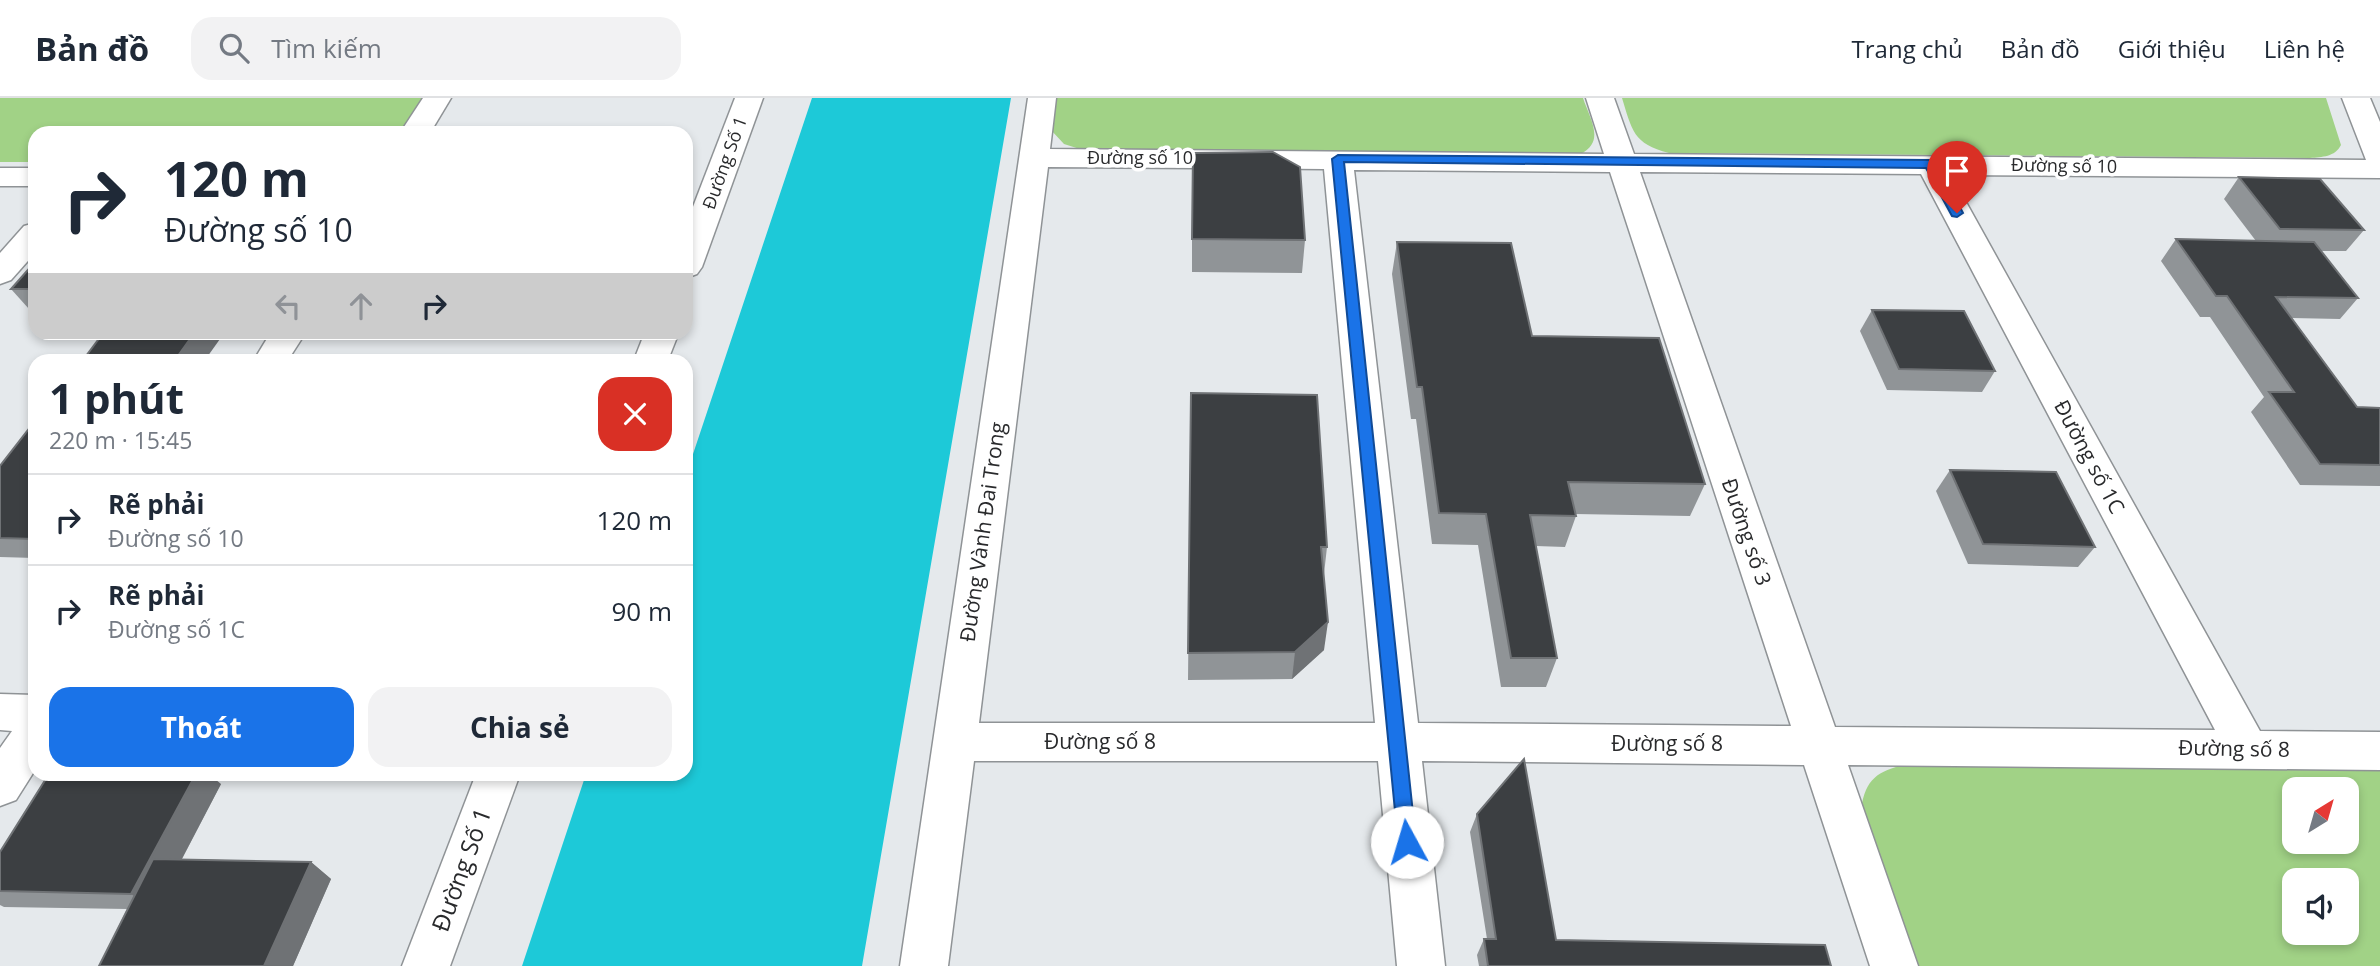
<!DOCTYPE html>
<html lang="vi">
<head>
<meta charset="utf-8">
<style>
  body { margin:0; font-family:"Open Sans",sans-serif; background:#f2f2f3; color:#1f2937; height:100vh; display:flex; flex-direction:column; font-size:26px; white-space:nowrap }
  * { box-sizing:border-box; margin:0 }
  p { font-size:23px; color:#747a83 }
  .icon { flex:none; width:38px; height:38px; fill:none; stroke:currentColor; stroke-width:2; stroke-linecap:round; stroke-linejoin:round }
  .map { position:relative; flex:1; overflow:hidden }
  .drawer { position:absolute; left:28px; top:256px; width:665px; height:427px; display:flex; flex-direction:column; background:#fff; border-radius:21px; box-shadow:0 4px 10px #0003 }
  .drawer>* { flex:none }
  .top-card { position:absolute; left:28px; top:28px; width:665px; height:214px; border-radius:21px; box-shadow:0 4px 10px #0003; background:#fff; color:#1f2937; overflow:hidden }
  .needle { width:46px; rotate:37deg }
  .tools { position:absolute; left:2282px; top:679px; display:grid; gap:14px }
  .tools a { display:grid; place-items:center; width:77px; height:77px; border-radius:14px; background:#fff; box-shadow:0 4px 10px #0003; font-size:35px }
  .pin { position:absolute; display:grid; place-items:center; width:60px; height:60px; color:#fff; margin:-72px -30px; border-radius:50% 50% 50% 0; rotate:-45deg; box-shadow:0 0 7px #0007 }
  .pin .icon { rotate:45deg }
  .me { position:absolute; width:77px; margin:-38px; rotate:354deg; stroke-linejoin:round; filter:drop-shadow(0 0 5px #0008) }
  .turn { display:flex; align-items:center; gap:24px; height:147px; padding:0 21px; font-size:32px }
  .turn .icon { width:91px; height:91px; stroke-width:2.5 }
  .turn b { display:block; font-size:49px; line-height:60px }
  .lanes { display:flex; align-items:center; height:66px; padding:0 21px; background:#0003; justify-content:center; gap:35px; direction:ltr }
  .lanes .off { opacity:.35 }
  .round { display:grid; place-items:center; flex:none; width:74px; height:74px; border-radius:21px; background:#f2f2f3 }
  .summary { display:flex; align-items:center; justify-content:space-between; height:119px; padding:0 21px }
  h1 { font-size:42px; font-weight:700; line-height:52px }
  .cta { display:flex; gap:14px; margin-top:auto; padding:14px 21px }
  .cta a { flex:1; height:80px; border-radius:21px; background:#1a73e8; color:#fff; font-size:28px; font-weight:700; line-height:80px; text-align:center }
  .cta a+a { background:#f2f2f3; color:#1f2937 }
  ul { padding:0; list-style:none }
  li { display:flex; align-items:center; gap:21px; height:91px; padding:0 21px; border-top:2px solid #e0e1e3 }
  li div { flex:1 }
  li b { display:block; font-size:26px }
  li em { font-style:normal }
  header { display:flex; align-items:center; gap:42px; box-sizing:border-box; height:98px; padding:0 35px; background:#fff; border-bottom:2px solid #e0e1e3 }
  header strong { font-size:33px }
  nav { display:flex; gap:38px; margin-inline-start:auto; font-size:24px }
  .search { width:490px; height:63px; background:#f2f2f3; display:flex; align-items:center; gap:18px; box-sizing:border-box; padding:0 24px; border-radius:21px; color:#747a83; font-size:26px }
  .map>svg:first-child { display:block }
</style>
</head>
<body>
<header>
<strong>Bản đồ</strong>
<div class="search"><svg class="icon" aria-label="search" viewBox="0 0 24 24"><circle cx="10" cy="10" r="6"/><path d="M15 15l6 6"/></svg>Tìm kiếm</div>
<nav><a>Trang chủ</a><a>Bản đồ</a><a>Giới thiệu</a><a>Liên hệ</a></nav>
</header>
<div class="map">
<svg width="2380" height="868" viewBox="0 0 2380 868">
  <rect width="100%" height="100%" fill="#e5e9ec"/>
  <g fill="#a1d286" fill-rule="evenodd">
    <path d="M0,0H423L399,35H35V64H0Z"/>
    <path d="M1053,0H1583C1590,21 1606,44 1580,56L1086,53L1064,46L1051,32Z"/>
    <path d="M1622,0H2326L2341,47C2335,59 2322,59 2310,60L1669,55C1633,46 1632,32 1622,0Z"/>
    <path d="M1906,666L2380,670V868H1913L1861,711C1866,680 1877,674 1906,666ZM2294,691H2347V744H2294ZM2294,782H2347V835H2294Z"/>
  </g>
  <path fill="#1dc9d8" d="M812,0H1011L862,868H522L586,676H686V377Z"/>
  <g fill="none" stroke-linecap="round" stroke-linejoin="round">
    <g stroke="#8f9396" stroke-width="3">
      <g id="minor">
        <path d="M423,0H451L430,35H400Z"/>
        <path d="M735,0H763L702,169L697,176L686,180V127Z"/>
        <path d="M1028,0H1056L1050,51L1604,56L1586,0H1614L1634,56L2366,62L2342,0H2370L2380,24V80L1951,77L2260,633L2380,634V672L1848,667L1918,868H1870L1804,667L1422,663L1445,868H1397L1378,663H974L948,868H900ZM1048,69L1324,71L1375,625H979ZM1354,72L1610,74L1791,628L1418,625ZM1640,74L1921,76L2215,632L1835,629Z"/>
        <rect x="0" y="70" width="35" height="18"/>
        <path d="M35,125V155L11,182L0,186V155L24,128Z"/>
        <path d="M271,234H306L288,262H254Z"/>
        <path d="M645,234H679L668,262H634Z"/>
        <path d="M0,596L35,597V672L16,702L0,708V650L12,633L0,632Z"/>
        <path d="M476,676H520L450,868H402Z"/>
      </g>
    </g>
    <use href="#minor" fill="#fff" fill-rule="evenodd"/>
  </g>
  <g fill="#909497">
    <path d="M2239,79L2364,132L2346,153H2321L2358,200L2340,221L2292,220L2357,309L2380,310V388L2300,387L2251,314L2264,299L2210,219H2200L2161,163L2176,141L2256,143L2224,101Z"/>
    <path d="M1192,141L1305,142L1302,175L1192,174Z"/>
    <path d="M1397,144L1532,238L1705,386L1690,418L1575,416L1576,418L1565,449L1536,448L1557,560L1546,589H1501L1478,447L1432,446L1416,321H1411L1392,176Z"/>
    <path d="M35,164V211H29L11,191Z"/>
    <path d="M1872,212L1995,273L1982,294L1887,292L1860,233Z"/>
    <path d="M1191,295L1327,449L1324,476V552L1292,581L1188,582Z"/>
    <path d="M35,323V460L0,459V368Z"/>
    <path d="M1950,372L2095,449L2078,469L1968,466L1936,393Z"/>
    <path d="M221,686L182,761L311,764L331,781L293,868H99L127,811L4,809L0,807V754Z"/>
    <path d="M1477,716L1556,842L1831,868H1479L1477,857L1484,841H1487L1470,734Z"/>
  </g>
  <g fill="#6f7275">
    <path d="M195,234H225L205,262H175Z"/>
    <path d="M1328,524L1324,552L1292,581L1295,554Z"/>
    <path d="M183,676H209L221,686L155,812L131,796Z"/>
    <path d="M311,764L331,781L293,868H264Z"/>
  </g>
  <g fill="#3c3f42" stroke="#6f7275" stroke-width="2">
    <path d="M1273,54L1300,69L1305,142L1192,141L1193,55Z"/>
    <path d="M2239,79L2320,81L2364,132L2280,131Z"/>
    <path d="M2176,141L2314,144L2358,200L2276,199L2357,309L2380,310V367L2320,366L2269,294H2294L2227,198H2216Z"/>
    <path d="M1397,144L1511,145L1532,238L1659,240L1705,386L1568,384L1576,418L1530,417L1557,560H1511L1486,416L1439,415L1422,289H1417Z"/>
    <path d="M35,164V191H11Z"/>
    <path d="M1872,212L1964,213L1995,273L1899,271Z"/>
    <path d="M104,234H195L175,262H83Z"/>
    <path d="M1191,295L1317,297L1327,449H1321L1328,524L1295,554L1188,555Z"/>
    <path d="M35,323V441L0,440V368Z"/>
    <path d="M1950,372L2056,374L2095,449L1983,446Z"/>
    <path d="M1524,661L1556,842L1825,847L1831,868H1488L1484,841H1496L1477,716Z"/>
    <path d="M49,676H196L131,796L0,793V754Z"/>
    <path d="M153,761L311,764L264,868H99Z"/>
  </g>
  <path fill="#1a73e8" stroke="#114b97" stroke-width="2" d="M1338,57L1930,62L1937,66L1963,115L1957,119L1952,118L1926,70L1344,64L1416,744L1414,750L1407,752L1400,750L1398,744L1332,61Z"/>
  <g text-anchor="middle" stroke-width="7" stroke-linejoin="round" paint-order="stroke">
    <g font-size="18" fill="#292a2c" stroke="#fff">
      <text x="1140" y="66">Đường số 10</text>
      <text transform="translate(725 65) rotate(-70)" y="6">Đường Số 1</text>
      <text transform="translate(2064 68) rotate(1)" y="6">Đường số 10</text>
    </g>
    <g font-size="21" fill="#292a2c" stroke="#fff">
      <text transform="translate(2089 359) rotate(62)" y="7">Đường số 1C</text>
      <text transform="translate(983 434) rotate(-82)" y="7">Đường Vành Đai Trong</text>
      <text transform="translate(1746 434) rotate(71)" y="7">Đường số 3</text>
      <text x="1100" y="651">Đường số 8</text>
      <text x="1667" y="653">Đường số 8</text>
      <text transform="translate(2234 651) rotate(1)" y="7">Đường số 8</text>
    </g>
    <g font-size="24" fill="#292a2c" stroke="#fff">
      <text transform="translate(462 772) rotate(-70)" y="8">Đường Số 1</text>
    </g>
  </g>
</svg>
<div class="tools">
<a><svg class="needle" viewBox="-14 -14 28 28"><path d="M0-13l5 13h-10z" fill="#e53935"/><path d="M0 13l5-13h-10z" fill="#747a83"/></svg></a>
<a><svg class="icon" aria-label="sound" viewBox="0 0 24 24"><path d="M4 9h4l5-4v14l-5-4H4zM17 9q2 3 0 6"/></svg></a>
</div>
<div class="pin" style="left:1957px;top:115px;background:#d93025"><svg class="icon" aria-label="arrive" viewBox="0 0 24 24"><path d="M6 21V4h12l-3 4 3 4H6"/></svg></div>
<svg class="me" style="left:1407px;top:744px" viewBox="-20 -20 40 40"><circle r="19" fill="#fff"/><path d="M0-13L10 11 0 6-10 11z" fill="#1a73e8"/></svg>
<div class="top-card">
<div class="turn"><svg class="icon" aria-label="right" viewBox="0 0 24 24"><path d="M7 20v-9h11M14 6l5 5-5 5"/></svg><div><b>120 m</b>Đường số 10</div></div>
<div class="lanes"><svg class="icon off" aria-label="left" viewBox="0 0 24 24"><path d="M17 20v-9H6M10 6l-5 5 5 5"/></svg><svg class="icon off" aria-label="ahead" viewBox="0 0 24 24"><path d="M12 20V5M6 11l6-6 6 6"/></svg><svg class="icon" aria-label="right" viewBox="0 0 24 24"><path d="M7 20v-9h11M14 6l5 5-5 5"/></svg></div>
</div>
<section class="drawer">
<div class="summary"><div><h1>1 phút</h1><p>220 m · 15:45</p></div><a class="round" style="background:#d93025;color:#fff"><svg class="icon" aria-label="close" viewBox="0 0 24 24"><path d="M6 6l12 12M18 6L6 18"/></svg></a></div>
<ul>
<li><svg class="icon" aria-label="right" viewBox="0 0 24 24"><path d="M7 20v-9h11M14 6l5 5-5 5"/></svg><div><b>Rẽ phải</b><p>Đường số 10</p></div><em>120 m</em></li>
<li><svg class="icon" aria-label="right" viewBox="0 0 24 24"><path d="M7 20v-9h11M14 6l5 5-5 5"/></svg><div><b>Rẽ phải</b><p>Đường số 1C</p></div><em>90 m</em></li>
</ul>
<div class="cta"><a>Thoát</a><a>Chia sẻ</a></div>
</section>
</div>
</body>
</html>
